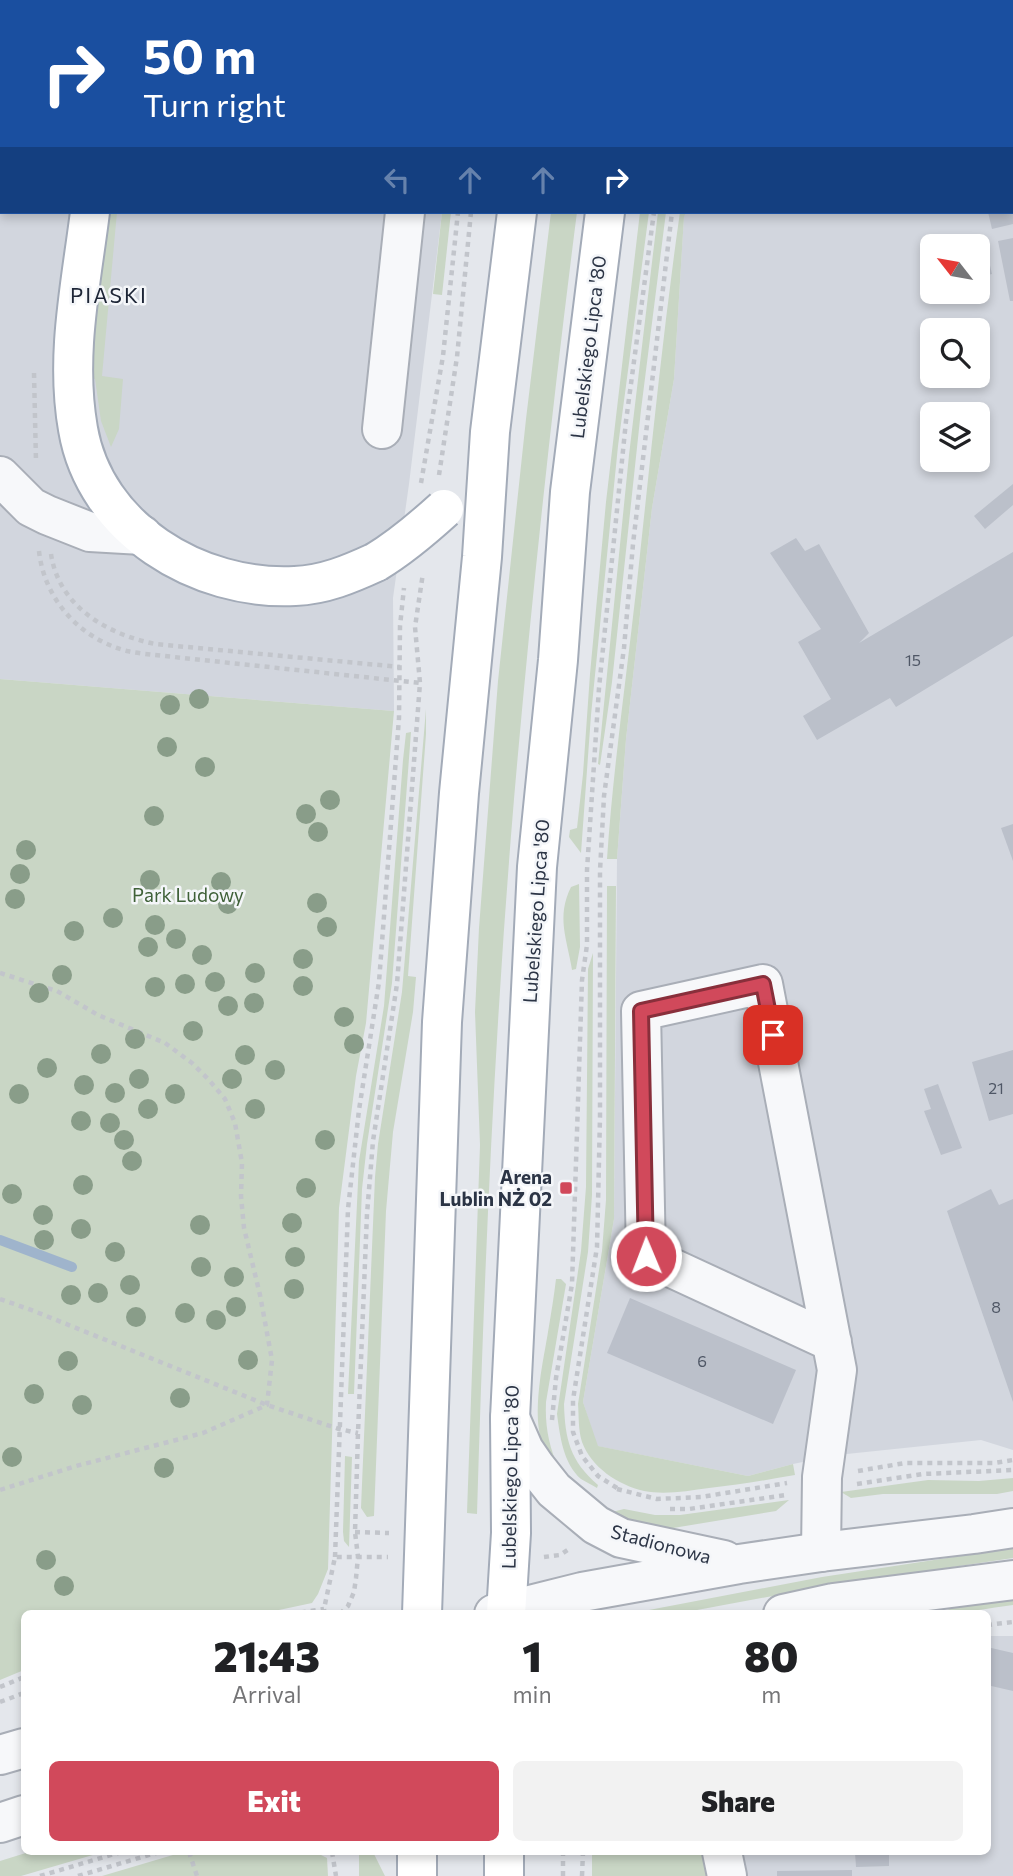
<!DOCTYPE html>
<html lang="en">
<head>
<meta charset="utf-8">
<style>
  body { margin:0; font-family:Commissioner,sans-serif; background:#f2f2f2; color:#202124; height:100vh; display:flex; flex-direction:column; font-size:26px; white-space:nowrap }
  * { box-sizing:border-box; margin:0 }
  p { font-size:23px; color:#757577 }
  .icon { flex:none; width:38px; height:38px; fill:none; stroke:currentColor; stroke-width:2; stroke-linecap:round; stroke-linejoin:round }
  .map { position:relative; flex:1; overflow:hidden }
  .panel { position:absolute; left:21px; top:1610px; width:970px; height:245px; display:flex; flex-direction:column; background:#fff; border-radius:10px; box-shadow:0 4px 10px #0003 }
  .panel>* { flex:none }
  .top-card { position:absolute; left:0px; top:0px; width:1013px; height:214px; box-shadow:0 4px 10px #0003; background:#1a4fa0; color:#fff; overflow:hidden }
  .needle { width:46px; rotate:301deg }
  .tools { position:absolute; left:920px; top:234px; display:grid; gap:14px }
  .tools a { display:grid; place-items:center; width:70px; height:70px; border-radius:10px; background:#fff; box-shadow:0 4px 10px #0003; font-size:35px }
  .pin { position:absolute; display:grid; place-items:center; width:60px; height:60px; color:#fff; margin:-30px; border-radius:14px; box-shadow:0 4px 10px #0006 }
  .me { position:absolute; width:77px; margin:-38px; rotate:359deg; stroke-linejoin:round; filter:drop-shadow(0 0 5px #0008) }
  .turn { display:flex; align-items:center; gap:24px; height:147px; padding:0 28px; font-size:32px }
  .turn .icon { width:91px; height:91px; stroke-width:2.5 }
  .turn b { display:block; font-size:49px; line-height:60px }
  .lanes { display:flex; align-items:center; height:66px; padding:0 28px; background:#0003; justify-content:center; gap:35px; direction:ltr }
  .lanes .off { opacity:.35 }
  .eta { display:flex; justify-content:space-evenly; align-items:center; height:119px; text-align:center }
  .eta b { font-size:42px; font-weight:800; line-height:49px }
  .button { display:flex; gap:14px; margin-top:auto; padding:14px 28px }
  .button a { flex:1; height:80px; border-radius:10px; background:#d1495b; color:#fff; font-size:28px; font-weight:800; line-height:80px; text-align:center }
  .button a+a { background:#f2f2f2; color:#202124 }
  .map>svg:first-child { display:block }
</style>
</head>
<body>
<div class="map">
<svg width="1013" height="1876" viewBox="0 0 1013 1876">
  <rect width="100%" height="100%" fill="#e4e7ec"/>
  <g fill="#d2d6de" fill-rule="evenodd">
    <path d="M0,0H467V2H2V212H442L409,484L393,598L394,711L0,679Z"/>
    <rect x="731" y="0" width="268" height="2"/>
    <path d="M1012,60L1013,67V1450L981,1440L837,1455L793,1464L748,1476L597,1446L583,1402L614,1219L617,859L626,739L652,508L674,379L684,216L686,212H1012ZM933,247H978V292H933ZM933,331H978V376H933ZM933,415H978V460H933Z"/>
    <path d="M987,1636H1013V1876H747L743,1852H987Z"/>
  </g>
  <g fill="#c9d6c5">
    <path d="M99,212H117L102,376L123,379L119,429L111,447L101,421L95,379H88Z"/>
    <path d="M442,212H451L442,295L433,294Z"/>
    <path d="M551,212H577C552,407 531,603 514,799C494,1037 484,1276 477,1514L467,1513L480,1145L475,1012L479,928L498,681L526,419Z"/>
    <path d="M640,212H649L618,446L591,715L581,853L569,837L570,830L577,828L583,774L590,674L606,502Z"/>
    <path d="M658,212H666L641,410L612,682L600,765L598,764L629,455Z"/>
    <path d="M680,212H686L684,217L674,379L652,508L626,739L617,859H607C613,770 626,680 636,591C650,464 662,338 680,212Z"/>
    <path d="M0,679L394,711L366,1023L356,1076L339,1208L328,1569L318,1594L312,1603L260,1614H24V1670L0,1680Z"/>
    <path d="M426,709V734L408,976L416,977L413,1012L393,1132L386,1211L374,1516L367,1517L361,1508L375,1177L378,1144L402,992Z"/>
    <path d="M411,732L392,983L367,1144L362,1189L354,1394H348L359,1161L384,1006L403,760L406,733Z"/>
    <path d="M579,884L580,947L576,969L572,970C567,939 556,917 571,887Z"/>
    <path d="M607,886H616L614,1219L583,1402L598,1446L748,1476L793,1464L795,1475C766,1480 738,1485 709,1488C687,1491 665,1495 644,1491C618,1485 591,1467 582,1442C578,1429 579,1416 578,1404L602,1251L606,1200Z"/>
    <path d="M593,953L592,1195L588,1252L564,1404C565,1439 570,1461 598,1485L597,1488C592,1485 586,1482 581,1479C563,1463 560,1436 557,1414L581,1251L586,1187L588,969Z"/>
    <path d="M556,1279H561L566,1284L546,1402C545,1423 548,1442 556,1462C524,1441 543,1364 548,1332C551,1314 554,1296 556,1279Z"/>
    <path d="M345,1456L352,1457L349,1547L344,1541L343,1532Z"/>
    <path d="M1013,1478V1491L997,1494H883L851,1498L841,1492L928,1480L979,1481Z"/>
    <path d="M789,1500L776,1511L661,1530L624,1523L612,1512L624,1509L655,1515H680Z"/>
    <path d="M1013,1548V1558L826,1586L681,1613L628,1614L822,1577Z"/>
    <path d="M1013,1597V1605C989,1608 965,1613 941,1614C960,1600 990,1601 1013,1597Z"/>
    <path d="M29,1852H103L21,1876H0V1861Z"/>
    <path d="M183,1852H315L327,1858L328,1876H102Z"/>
    <path d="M359,1852H373L385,1876H359Z"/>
    <path d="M592,1852H705L710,1876H592Z"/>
  </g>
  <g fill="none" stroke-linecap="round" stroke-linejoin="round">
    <path stroke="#9fb4cc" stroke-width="10" d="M0,1240L72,1267"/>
  </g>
  <g fill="#bbc0ca">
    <path d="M988,212H1013V224L992,229Z"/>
    <path d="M1013,238V301H1010L998,241Z"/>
    <path d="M985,244L992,274L978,277V246Z"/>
    <path d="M1013,484V505L985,529L974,516Z"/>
    <path d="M796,538L805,551L819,544L869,633L859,643L1013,552V636L896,707L890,698L817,740L803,716L831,699L798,642L821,629L770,553Z"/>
    <path d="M1013,824V861L1001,828Z"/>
    <path d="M1013,1050V1114L989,1121L972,1062Z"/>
    <path d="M938,1084L962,1148L941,1155L924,1111L931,1109L924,1089Z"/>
    <path d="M991,1189L999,1205L1013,1199V1402L947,1211Z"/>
    <path d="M630,1298L796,1370L773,1424L607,1353Z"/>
    <path d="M987,1647L1013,1653V1691L987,1685Z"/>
    <path d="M855,1852H889V1866L856,1867Z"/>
    <path d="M852,1870V1876H777V1871Z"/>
  </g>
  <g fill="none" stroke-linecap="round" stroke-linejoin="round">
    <g stroke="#a9aeb7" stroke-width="42">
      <g id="minor">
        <path d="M425,0V2"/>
        <path d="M382,429L405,212"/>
        <path d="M0,476L31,507L47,515L90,532L142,535"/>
        <path d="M510,1418L524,1450L535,1466L554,1490L596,1525L621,1538L724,1560"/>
        <path d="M821,1552L822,1477L837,1370L763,984L641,1011L646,1256L832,1342"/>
        <path d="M494,1614L582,1592L739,1564L821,1552L974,1534L1013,1528"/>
        <path d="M783,1614L833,1603L1013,1580"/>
        <path d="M0,1755L24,1748"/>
        <path d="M0,1823L24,1815"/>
        <path d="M722,1852L727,1876"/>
      </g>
    </g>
    <g stroke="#a3abb8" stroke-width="42">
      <g id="major">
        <path d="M120,2L121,0"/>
        <path d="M546,2V0"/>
        <path d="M632,2V0"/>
        <path d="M90,212C81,284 65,356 78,429C95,529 198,591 295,586C324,585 350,574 376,562"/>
        <path d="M422,1614L442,1022L459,793L482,557L490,432L517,212"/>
        <path d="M506,1614L511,1533L510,1418L537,867L558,660L570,492L605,212"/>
        <path d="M417,1876V1852"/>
        <path d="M504,1876V1852"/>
      </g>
    </g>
    <g stroke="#c2c5cb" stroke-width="4.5" stroke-dasharray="5 5" stroke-linecap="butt">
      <path d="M48,0L50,2"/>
      <path d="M67,0L70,2"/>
      <path d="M1012,0L1013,2"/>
      <path d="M189,2L191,0"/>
      <path d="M206,2L208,0"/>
      <path d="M480,2L481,0"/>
      <path d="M498,2V0"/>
      <path d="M680,2V0"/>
      <path d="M703,2V0"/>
      <path d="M0,61L2,60"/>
      <path d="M34,373L36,462"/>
      <path d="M439,475L457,357L471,212"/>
      <path d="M421,483L443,356L458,212"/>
      <path d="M39,551C44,599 80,639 127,651C136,653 146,654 155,655L420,683"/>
      <path d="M51,554C59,607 107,634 155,644L400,667"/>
      <path d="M0,973L57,991L98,1015L165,1043L192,1063L209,1080L225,1099L235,1123L242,1163L241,1196L244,1228L260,1295L272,1360L267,1405L203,1433L76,1466L0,1490"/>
      <path d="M0,1299L34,1311L267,1405L339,1429L358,1433"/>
      <path d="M552,1420L556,1378L572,1284L582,980L587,945V870L599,688L626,421L654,212"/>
      <path d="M858,1471L905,1463H994L1013,1460"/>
      <path d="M857,1484L923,1474L1013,1470"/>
      <path d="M617,1488L598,1476L582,1456L573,1432V1400L597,1247L600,1117V871L604,796L624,648L633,544L672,212"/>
      <path d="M617,1489L657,1499L701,1497L787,1483"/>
      <path d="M670,1509H689L786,1495"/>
      <path d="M355,1532L389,1533"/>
      <path d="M335,1557L348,1209L359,1110L379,982L399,718L400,626L404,588"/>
      <path d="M544,1557L560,1555L569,1549"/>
      <path d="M291,1614L324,1609"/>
      <path d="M325,1614L324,1609L335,1557H388"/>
      <path d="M340,1614L348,1606L354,1592L356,1578L358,1557L355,1532L358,1433L367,1214L373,1141L397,984L420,683L415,627L423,573"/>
      <path d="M987,1625L1013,1622"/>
      <path d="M0,1687L24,1677"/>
      <path d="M0,1702L24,1693"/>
      <path d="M189,1852L197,1876"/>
      <path d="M332,1852L336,1876"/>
      <path d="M40,1876L121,1852"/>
      <path d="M78,1876L159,1852"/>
      <path d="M563,1876V1852"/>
      <path d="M582,1876L583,1852"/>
    </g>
    <use href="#minor" stroke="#f7f8fa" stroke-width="38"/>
    <use href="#major" stroke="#fff" stroke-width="38"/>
    <g stroke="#a3abb8" stroke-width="42" stroke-linecap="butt">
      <path id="major-bridge" d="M376,562C401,547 422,529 444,509"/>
    </g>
    <use href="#major-bridge" stroke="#fff" stroke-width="38"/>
  </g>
  <g fill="#899d89">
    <circle cx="199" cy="699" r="10"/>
    <circle cx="170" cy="705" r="10"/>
    <circle cx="167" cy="747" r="10"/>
    <circle cx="205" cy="767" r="10"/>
    <circle cx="330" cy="800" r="10"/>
    <circle cx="306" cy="814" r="10"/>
    <circle cx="154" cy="816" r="10"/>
    <circle cx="318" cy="832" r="10"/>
    <circle cx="26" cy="850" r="10"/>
    <circle cx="20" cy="874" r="10"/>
    <circle cx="150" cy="880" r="10"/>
    <circle cx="221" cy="882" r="10"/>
    <circle cx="15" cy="899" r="10"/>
    <circle cx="317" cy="903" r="10"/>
    <circle cx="228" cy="904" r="10"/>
    <circle cx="113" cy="918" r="10"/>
    <circle cx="155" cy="925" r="10"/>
    <circle cx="327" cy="927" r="10"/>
    <circle cx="74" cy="931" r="10"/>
    <circle cx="176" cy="939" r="10"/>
    <circle cx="148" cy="947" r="10"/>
    <circle cx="202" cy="955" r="10"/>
    <circle cx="303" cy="959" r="10"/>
    <circle cx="255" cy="973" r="10"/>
    <circle cx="62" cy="975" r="10"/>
    <circle cx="215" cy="982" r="10"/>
    <circle cx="185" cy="984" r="10"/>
    <circle cx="303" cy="986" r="10"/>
    <circle cx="155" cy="987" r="10"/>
    <circle cx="39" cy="993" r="10"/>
    <circle cx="254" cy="1003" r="10"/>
    <circle cx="228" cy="1006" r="10"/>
    <circle cx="344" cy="1017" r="10"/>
    <circle cx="193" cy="1031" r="10"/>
    <circle cx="135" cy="1039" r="10"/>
    <circle cx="354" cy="1044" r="10"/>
    <circle cx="101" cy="1054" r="10"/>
    <circle cx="245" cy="1055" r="10"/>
    <circle cx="47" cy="1068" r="10"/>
    <circle cx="275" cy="1070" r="10"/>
    <circle cx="139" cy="1079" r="10"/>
    <circle cx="232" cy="1079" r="10"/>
    <circle cx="84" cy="1085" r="10"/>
    <circle cx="115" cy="1093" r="10"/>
    <circle cx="19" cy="1094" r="10"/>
    <circle cx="175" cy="1094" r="10"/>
    <circle cx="148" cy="1109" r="10"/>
    <circle cx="255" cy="1109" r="10"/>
    <circle cx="81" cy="1121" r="10"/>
    <circle cx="110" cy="1123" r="10"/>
    <circle cx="124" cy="1140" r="10"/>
    <circle cx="325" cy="1140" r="10"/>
    <circle cx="132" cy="1161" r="10"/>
    <circle cx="83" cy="1185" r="10"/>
    <circle cx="306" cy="1188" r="10"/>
    <circle cx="12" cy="1194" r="10"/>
    <circle cx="43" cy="1215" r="10"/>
    <circle cx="292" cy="1223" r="10"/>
    <circle cx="200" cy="1225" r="10"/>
    <circle cx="81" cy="1229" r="10"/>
    <circle cx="44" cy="1240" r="10"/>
    <circle cx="115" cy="1252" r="10"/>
    <circle cx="295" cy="1257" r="10"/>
    <circle cx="201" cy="1267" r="10"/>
    <circle cx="234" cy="1277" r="10"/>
    <circle cx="130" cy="1285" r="10"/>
    <circle cx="294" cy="1289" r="10"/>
    <circle cx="98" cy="1293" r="10"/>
    <circle cx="71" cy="1295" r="10"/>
    <circle cx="236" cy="1307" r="10"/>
    <circle cx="185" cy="1313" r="10"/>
    <circle cx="136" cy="1317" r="10"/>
    <circle cx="216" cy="1320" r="10"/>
    <circle cx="248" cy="1360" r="10"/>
    <circle cx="68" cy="1361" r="10"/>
    <circle cx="34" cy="1394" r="10"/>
    <circle cx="180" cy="1398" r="10"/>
    <circle cx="82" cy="1405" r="10"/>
    <circle cx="12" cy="1457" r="10"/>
    <circle cx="164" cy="1468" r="10"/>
    <circle cx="46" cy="1560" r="10"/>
    <circle cx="64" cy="1586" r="10"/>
  </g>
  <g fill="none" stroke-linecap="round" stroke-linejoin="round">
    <g stroke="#882f3b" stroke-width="18">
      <path id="route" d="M646,1256L641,1011L763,984L773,1035"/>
    </g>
    <use href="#route" stroke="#d1495b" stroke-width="12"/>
  </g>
  <rect fill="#d1495b" stroke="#f4f6f9" stroke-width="2.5" x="559" y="1181" width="14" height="14" rx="3.5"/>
  <g text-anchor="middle" stroke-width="5" stroke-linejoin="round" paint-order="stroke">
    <g font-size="16" fill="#4f5766">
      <text x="913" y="666">15</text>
      <text x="996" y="1094">21</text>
      <text x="996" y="1313">8</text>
      <text x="702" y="1367">6</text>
    </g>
    <g font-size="19" fill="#2b3445" stroke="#f4f6f9">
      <text transform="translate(588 347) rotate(-83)" y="7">Lubelskiego Lipca '80</text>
      <text transform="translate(536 911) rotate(-86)" y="7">Lubelskiego Lipca '80</text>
      <text transform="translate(510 1477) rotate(-89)" y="7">Lubelskiego Lipca '80</text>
      <text transform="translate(661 1544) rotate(15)" y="7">Stadionowa</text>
    </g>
    <g font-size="19" fill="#3f6138" stroke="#f4f6f9">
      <text x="188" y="902">Park Ludowy</text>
    </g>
    <g font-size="19" font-weight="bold" fill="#2b3445" stroke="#f4f6f9" text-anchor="end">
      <text x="552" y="1184">Arena<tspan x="552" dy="22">Lublin NŻ 02</tspan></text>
    </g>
    <g font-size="21" letter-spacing="2" fill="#1d2536" stroke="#f4f6f9">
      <text x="109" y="303">PIASKI</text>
    </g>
  </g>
</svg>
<div class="tools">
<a><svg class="needle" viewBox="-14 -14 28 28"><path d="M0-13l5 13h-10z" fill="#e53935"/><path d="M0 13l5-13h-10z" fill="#757577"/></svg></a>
<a><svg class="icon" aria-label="search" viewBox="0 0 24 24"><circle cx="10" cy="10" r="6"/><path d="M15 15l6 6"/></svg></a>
<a><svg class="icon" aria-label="layers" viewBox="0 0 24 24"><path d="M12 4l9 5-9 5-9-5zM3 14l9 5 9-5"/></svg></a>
</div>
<div class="pin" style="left:773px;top:1035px;background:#d93025"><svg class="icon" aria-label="arrive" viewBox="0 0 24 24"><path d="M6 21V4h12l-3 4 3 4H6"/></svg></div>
<svg class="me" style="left:646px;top:1256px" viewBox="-20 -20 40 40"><circle r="17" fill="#d1495b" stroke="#fff" stroke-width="3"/><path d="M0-11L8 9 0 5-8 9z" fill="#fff"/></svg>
<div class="top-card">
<div class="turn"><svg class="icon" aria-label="right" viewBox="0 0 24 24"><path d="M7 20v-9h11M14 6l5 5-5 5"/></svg><div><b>50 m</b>Turn right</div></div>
<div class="lanes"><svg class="icon off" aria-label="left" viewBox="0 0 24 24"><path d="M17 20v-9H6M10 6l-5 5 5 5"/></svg><svg class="icon off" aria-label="ahead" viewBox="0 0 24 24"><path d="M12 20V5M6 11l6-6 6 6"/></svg><svg class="icon off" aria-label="ahead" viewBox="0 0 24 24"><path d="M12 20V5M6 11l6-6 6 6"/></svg><svg class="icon" aria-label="right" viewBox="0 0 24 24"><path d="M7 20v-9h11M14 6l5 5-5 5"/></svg></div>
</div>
<section class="panel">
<div class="eta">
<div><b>21:43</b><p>Arrival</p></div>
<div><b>1</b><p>min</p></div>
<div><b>80</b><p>m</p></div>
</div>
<div class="button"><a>Exit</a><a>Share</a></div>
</section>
</div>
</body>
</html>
